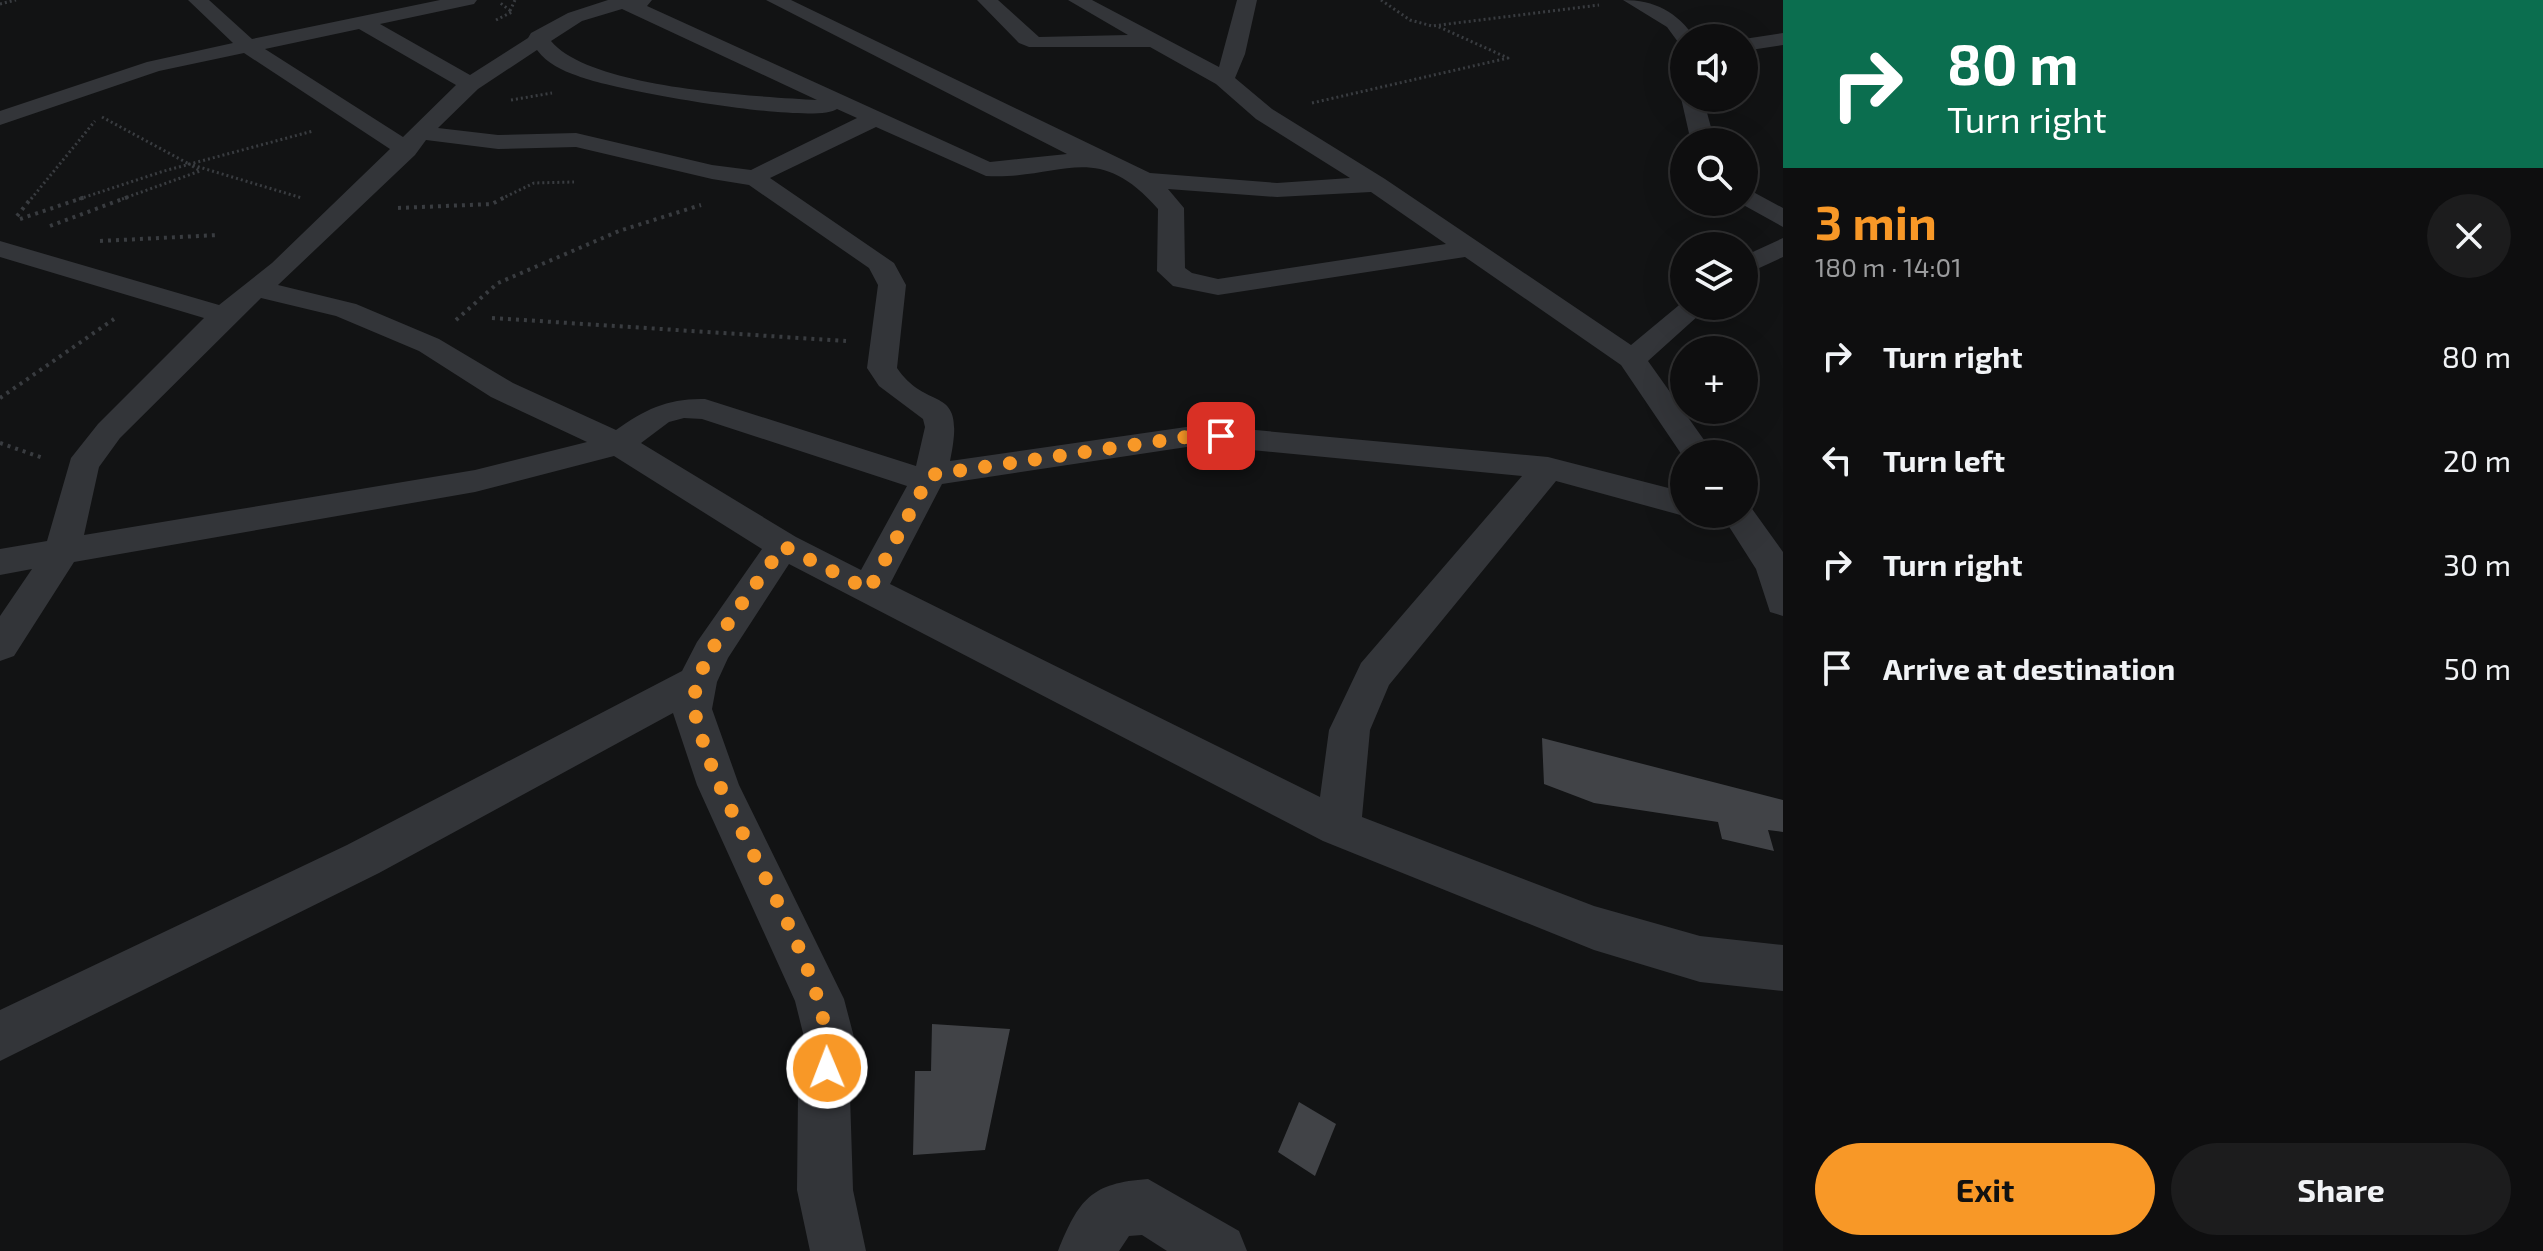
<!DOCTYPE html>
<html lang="en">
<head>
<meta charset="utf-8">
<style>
  body { margin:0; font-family:"Exo 2",sans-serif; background:#1c1c1d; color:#f1f3f6; height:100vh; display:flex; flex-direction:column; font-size:30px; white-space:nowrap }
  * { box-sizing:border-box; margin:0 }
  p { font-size:26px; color:#9b9c9e }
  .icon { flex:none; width:44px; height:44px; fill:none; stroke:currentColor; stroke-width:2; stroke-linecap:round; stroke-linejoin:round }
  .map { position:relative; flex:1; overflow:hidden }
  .sheet { display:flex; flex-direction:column; background:#0e0e0f; width:760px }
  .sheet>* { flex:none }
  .top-card { background:#0b6e4f; color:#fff; overflow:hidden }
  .tools { position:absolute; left:1670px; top:24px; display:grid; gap:16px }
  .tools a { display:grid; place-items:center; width:88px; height:88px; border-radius:50%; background:#0e0e0f; box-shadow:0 8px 32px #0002,0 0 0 2px #2e2e2f; font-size:40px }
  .pin { position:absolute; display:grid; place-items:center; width:68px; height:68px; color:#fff; margin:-34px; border-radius:16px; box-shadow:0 4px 12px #0006 }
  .me { position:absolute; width:88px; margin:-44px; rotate:359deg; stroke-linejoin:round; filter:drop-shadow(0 0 6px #0008) }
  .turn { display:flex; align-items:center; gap:28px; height:168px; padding:0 32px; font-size:36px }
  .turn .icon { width:104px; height:104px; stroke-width:2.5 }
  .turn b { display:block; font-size:56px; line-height:68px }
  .round { display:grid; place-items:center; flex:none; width:84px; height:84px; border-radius:42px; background:#1c1c1d }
  .summary { display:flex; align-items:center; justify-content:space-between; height:136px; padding:0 32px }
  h1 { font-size:48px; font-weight:700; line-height:60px; color:#f89827 }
  .action { display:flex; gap:16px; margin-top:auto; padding:16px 32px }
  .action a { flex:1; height:92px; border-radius:48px; background:#f89827; color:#111; font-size:32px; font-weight:700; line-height:92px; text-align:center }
  .action a+a { background:#1c1c1d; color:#f1f3f6 }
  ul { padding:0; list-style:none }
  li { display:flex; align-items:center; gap:24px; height:104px; padding:0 32px }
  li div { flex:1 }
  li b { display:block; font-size:30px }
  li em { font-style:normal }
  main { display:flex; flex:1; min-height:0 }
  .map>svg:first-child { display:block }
</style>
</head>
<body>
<main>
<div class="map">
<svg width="1783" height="1251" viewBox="0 0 1783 1251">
  <rect width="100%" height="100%" fill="#121314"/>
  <g fill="#414347">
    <path d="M1542,738L1783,800V832L1768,830L1774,851L1722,839L1718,822L1594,803L1544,784Z"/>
    <path d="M932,1024L1010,1029L985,1150L913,1155L915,1071H931Z"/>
    <path d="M1299,1102L1336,1124L1315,1176L1278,1152Z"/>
  </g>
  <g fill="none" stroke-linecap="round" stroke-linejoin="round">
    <g stroke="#393c40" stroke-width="3" stroke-dasharray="2 3" stroke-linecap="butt">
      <path d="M1381,0L1410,20L1432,26L1599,5"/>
      <path d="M0,4L16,0"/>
      <path d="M510,11L515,0"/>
      <path d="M496,20L512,12L499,2"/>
      <path d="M511,100L552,93"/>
      <path d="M1312,103L1508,58L1437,26"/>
      <path d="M102,117L189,164"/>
      <path d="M31,199L95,121"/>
      <path d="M79,199L164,171L313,131"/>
      <path d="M122,199L200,171L189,164L302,198"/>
      <path d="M501,199L534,183L574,182"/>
    </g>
    <g stroke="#393c40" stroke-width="4" stroke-dasharray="3 5" stroke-linecap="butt">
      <path d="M398,208L492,204L505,197"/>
      <path d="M17,216L32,197"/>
      <path d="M20,219L85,197"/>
      <path d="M50,226L128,197"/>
      <path d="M100,241L219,235"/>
      <path d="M492,318L846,341"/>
      <path d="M456,320L498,283L619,231L701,205"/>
      <path d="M0,398L114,319"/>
      <path d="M0,443L43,458"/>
    </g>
    <g fill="#333539" fill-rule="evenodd">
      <path d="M188,0H209L252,39L440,0H477L474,4L380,24L470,75L528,38L531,33L568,13L608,0H652L647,6L990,162L1067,154L766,0H791L1150,173L1277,183L1350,178L1256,119L1216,84L1150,47H1029L1019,43L977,0H998L1039,37L1128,35L1068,0H1092L1219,67L1237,0H1257L1245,54L1235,78L1272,109L1385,179L1631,345L1684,301V306H1709L1648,361L1714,454H1684V458L1621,365L1465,257L1218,295L1173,286L1157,271L1158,209C1096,138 1062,180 986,176L876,127L770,178L894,263L906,285L897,368C929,415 967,380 950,461L1200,425L1548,457L1684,492V514H1689L1684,516L1556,481L1389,685L1370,730L1362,817L1594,906L1700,936L1783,945V991L1700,982L1594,950L1323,841L789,564L728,658L717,682L712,709L739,785L844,999L855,1041L850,1095L853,1190L866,1251H810L797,1190L798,1095L805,1041L795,1001L697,785L673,713L379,873L0,1061V1010L347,845L682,671L697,642L762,549L614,456L475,492L74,562L14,656L0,661V616L32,569L0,575V549L47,541L71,458L98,424L204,318L0,257V241L219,305L272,263L390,149L244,53L159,71L0,125V111L147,62L233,43ZM622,9L817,100C755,96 591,89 551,41L582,21ZM359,29L456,85L403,137L265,49ZM537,50C548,64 561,70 578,76C611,90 814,126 837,109L857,118L751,170L712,165L576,133L498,135L438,128L478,89ZM426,140L498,149L576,147L712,179L749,185L869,268L878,285L867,368L879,386L923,419L925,427L916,466L705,399C669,398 645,409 616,430L513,383L439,339L356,304L278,285L415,155ZM1168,189L1277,197L1371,192L1446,244L1218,279L1192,273L1185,268L1184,208ZM261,298L336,316L419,351L491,397L587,442L475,470L84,535L99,467L120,438ZM684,418L702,419L907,486L861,570L796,537L641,443L669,422ZM1200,445L1522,476L1361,663L1329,730L1320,797L890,584L942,484Z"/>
      <path d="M1623,0C1655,0 1677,12 1695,38H1684V44L1678,42L1667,27Z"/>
      <path d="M1783,33V45L1744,51V39Z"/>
      <path d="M1684,94V98H1703L1715,142H1691L1681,98Z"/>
      <path d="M1744,187L1783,208V227L1738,202H1744Z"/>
      <path d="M1783,238V257L1744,275V256Z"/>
      <path d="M1744,504L1750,506L1783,552V616L1770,612L1756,569L1721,514H1744Z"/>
      <path d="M1148,1179L1239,1231L1247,1251H1167L1142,1235L1129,1236L1119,1251H1058C1079,1199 1091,1183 1148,1179Z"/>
    </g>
  </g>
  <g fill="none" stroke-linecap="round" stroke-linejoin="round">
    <path stroke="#f89827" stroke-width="14" stroke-dasharray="0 25.2" d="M827,1068C836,978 735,839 705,748C698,725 690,708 697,684C709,642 758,583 783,546L869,590L930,475L1200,435L1221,436"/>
  </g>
</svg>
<div class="tools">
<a><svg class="icon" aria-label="sound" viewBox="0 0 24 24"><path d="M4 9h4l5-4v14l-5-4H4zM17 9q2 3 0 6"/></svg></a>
<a><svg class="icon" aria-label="search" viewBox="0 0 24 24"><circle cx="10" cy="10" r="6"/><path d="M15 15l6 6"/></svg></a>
<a><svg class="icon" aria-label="layers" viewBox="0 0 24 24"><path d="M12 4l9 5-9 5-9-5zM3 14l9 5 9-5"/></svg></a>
<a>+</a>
<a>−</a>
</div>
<div class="pin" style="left:1221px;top:436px;background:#d93025"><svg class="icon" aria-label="arrive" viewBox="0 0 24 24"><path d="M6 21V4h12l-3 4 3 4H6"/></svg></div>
<svg class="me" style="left:827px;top:1068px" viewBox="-20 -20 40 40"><circle r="17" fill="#f89827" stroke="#fff" stroke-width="3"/><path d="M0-11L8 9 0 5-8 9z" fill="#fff"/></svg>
</div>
<section class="sheet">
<div class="top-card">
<div class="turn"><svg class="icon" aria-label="right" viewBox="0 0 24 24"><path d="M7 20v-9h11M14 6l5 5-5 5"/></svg><div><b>80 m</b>Turn right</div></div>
</div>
<div class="summary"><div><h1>3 min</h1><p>180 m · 14:01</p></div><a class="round"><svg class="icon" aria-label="close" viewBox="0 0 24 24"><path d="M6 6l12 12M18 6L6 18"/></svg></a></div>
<ul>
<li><svg class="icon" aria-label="right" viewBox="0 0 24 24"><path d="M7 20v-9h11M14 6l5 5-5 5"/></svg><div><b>Turn right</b></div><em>80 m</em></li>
<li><svg class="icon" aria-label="left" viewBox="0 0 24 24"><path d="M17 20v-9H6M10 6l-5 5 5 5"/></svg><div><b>Turn left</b></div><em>20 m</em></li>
<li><svg class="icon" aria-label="right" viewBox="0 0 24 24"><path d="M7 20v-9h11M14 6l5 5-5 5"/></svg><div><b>Turn right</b></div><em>30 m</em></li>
<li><svg class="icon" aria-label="arrive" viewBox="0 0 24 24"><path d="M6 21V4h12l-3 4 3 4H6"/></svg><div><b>Arrive at destination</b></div><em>50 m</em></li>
</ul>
<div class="action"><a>Exit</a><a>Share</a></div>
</section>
</main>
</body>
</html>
